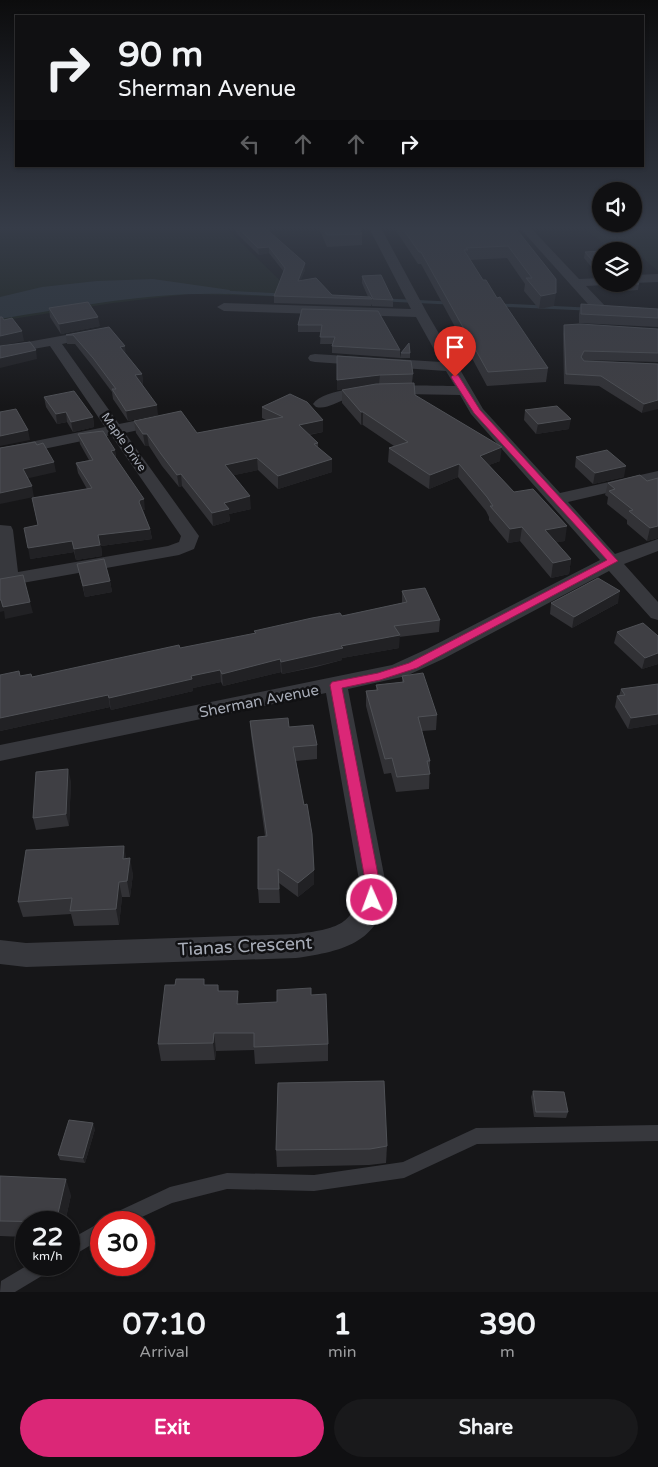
<!DOCTYPE html>
<html lang="en">
<head>
<meta charset="utf-8">
<style>
  body { margin:0; font-family:"Varela Round",sans-serif; background:#19191b; color:#f1f3f6; height:100vh; display:flex; flex-direction:column; font-size:19px; white-space:nowrap }
  * { box-sizing:border-box; margin:0 }
  p { font-size:16px; color:#9c9d9f }
  .icon { flex:none; width:28px; height:28px; fill:none; stroke:currentColor; stroke-width:2; stroke-linecap:round; stroke-linejoin:round }
  .map { position:relative; height:1292px; overflow:hidden }
  .details { display:flex; flex-direction:column; background:#101012; flex:1 }
  .details>* { flex:none }
  .banner { position:absolute; left:15px; top:15px; width:629px; height:152px; border-radius:0px; box-shadow:0 1px 4px #0004,0 0 0 1px #303032; background:#101012; color:#f1f3f6; overflow:hidden }
  .tools { position:absolute; left:592px; top:182px; display:grid; gap:10px }
  .tools a { display:grid; place-items:center; width:50px; height:50px; border-radius:50%; background:#101012; box-shadow:0 1px 4px #0004,0 0 0 1px #303032; font-size:25px }
  .speed { position:absolute; left:15px; top:1211px; display:flex; gap:10px; font-size:25px; font-weight:700; text-align:center }
  .speed>* { display:grid; place-content:center; width:65px; height:65px; border-radius:50%; background:#101012; box-shadow:0 1px 4px #0004,0 0 0 1px #303032; line-height:1 }
  .speed small { font-size:12px; font-weight:400 }
  .speed .limit { border:8px solid #d22; background:#fff; color:#111 }
  .pin { position:absolute; display:grid; place-items:center; width:42px; height:42px; color:#fff; margin:-51px -21px; border-radius:50% 50% 50% 0; rotate:-45deg; box-shadow:0 0 5px #0007 }
  .pin .icon { rotate:45deg }
  .me { position:absolute; width:55px; margin:-28px; rotate:358deg; stroke-linejoin:round; filter:drop-shadow(0 0 4px #0008) }
  .turn { display:flex; align-items:center; gap:18px; height:105px; padding:0 20px; font-size:22px }
  .turn .icon { width:65px; height:65px; stroke-width:2.5 }
  .turn b { display:block; font-size:35px; line-height:42px }
  .lanes { display:flex; align-items:center; height:48px; padding:0 20px; background:#0003; justify-content:center; gap:25px; direction:ltr }
  .lanes .off { opacity:.35 }
  .eta { display:flex; justify-content:space-evenly; align-items:center; height:85px; text-align:center }
  .eta b { font-size:30px; font-weight:700; line-height:35px }
  .cta { display:flex; gap:10px; margin-top:auto; padding:10px 20px }
  .cta a { flex:1; height:58px; border-radius:30px; background:#db2777; color:#fff; font-size:20px; font-weight:700; line-height:58px; text-align:center }
  .cta a+a { background:#19191b; color:#f1f3f6 }
  .map>svg:first-child { display:block }
</style>
</head>
<body>
<div class="map">
<svg width="658" height="1292" viewBox="0 0 658 1292">
  <rect width="100%" height="100%" fill="#161618"/>
  <g fill="#1c231d">
    <path d="M0,226H224L297,297L189,294L113,303L0,321Z"/>
    <path d="M594,226H658V271L630,247L610,249L583,227Z"/>
  </g>
  <path fill="#2c353c" d="M153,279L230,290L229,293L226,294C150,292 75,307 0,319V297L42,287L97,281Z"/>
  <g fill="none" stroke-linecap="round" stroke-linejoin="round">
    <g stroke="#2c353c" stroke-width="3">
      <path d="M223,292L281,295"/>
      <path d="M387,300L448,303"/>
      <path d="M500,305L585,309"/>
    </g>
    <g fill="#37383d" fill-rule="evenodd">
      <path d="M658,1125V1141L477,1144L404,1178L314,1191L227,1189L172,1203L131,1222H106L108,1216L170,1187L227,1173L314,1175L403,1162L476,1128Z"/>
      <path d="M101,1222H103H101V1239L69,1258V1240Z"/>
      <path d="M28,1265H53L50,1271L15,1292H0L1,1281Z"/>
    </g>
    <g fill="#37383d" fill-rule="evenodd">
      <path d="M368,226H380L427,313L483,409L560,493L658,471V481L568,502L615,554L658,539V551L624,564L658,602V620L651,618L609,571L443,659L406,676L348,689L385,880C388,940 346,951 296,958L26,967L0,964V940L26,943L296,934C335,929 359,926 359,880L326,693L0,761V745L392,665L427,649L600,560L471,414L460,395C423,395 384,391 348,399C337,401 327,410 316,407L313,404C329,381 427,386 455,386L446,371L315,362L310,361L308,358L310,355L315,354L441,362L416,317L224,311L217,307L224,303L411,309Z"/>
      <path d="M518,226H529L579,279L601,278V284L605,285L586,286L606,307L608,310L606,313H596Z"/>
      <path d="M658,274V282L634,283V275Z"/>
      <path d="M66,335L73,339L71,342L62,344L119,424L164,415L170,417L172,420L170,423L125,433L199,536L194,549L179,555L0,587V525L11,526L13,530L18,572L168,546L179,542L181,536L111,435L0,458V448L105,427L50,346L0,355V347Z"/>
    </g>
  </g>
  <g fill="#323236">
    <path d="M236,226L305,263V270L300,281L332,295L368,297L362,283V276L393,300V307L372,306L371,304V306L274,303V296L284,272L269,253L259,255L236,233Z"/>
    <path d="M318,226H358L362,234V245L327,247Z"/>
    <path d="M393,226H519L518,229H516L554,306L539,309L524,291L525,284L507,258L470,260L483,280L497,298L548,368L546,382L487,386L421,264H418Z"/>
    <path d="M601,251V277L599,276L584,258L585,252Z"/>
    <path d="M605,284H639L638,290L612,292Z"/>
    <path d="M581,304L658,309V327L579,323V313Z"/>
    <path d="M49,308L100,326L61,334L50,317Z"/>
    <path d="M302,309L400,350V358L332,353V344H320L321,332H298V325Z"/>
    <path d="M564,325L658,329V362L584,360L658,364L642,413L599,386L564,384L563,334Z"/>
    <path d="M109,327L125,346V353L142,374L143,384H142L158,415L128,421L113,399L112,392L94,368L75,344H67L66,335Z"/>
    <path d="M401,353H410V358H400Z"/>
    <path d="M337,356L413,374L412,383L415,395L500,461L489,465L514,492L565,541L556,542L571,559L569,574L551,578L520,541L508,543L489,520V517L486,511L458,477L429,489L388,462L389,448L394,446L363,425H361L342,403V390L356,387L337,390Z"/>
    <path d="M44,397L93,417L94,427L73,432L67,422L57,424L46,407Z"/>
    <path d="M262,407L323,420V432L309,435L318,443V448L332,459V472L278,489L258,470L234,475L251,509L229,514L230,521L213,526L182,486L179,487L162,466L149,446H145L136,433L134,421L197,433L266,420L262,418Z"/>
    <path d="M525,410L569,429L536,434L524,420Z"/>
    <path d="M78,434L115,450L116,458L145,510H143L150,529L152,539L101,546L102,556L76,560L74,552L30,559L38,525L32,498L87,489L78,473L76,463L89,460L80,444Z"/>
    <path d="M576,457L624,477L593,484L575,467Z"/>
    <path d="M640,475L658,538L647,541L627,524V520L607,504L608,497L605,495L608,483Z"/>
    <path d="M77,564L110,581L112,592L85,597Z"/>
    <path d="M402,591L440,620L439,632L399,637V648L342,658V660L316,667L282,674L281,672L223,686L221,682L193,688V691L111,710L110,707L0,731V675L32,677L255,634L254,631L342,616L402,603Z"/>
    <path d="M551,603H618L572,628L550,614Z"/>
    <path d="M617,632L658,636V664L642,669L614,643Z"/>
    <path d="M402,676L437,715L436,730L422,731L430,761L429,789L396,792L391,773L384,774L366,706V691L376,690V685L402,682Z"/>
    <path d="M658,684V724L628,729L615,707L617,696H619L621,689Z"/>
    <path d="M250,721L289,727L317,745V759L296,761L314,870V884L298,897L279,883L280,903H259L258,889L265,836L251,735Z"/>
    <path d="M71,781L69,826L36,830L33,818Z"/>
    <path d="M126,858L133,874L130,897H122L119,925L74,926L71,914L23,917L18,902Z"/>
    <path d="M205,985H218L219,991L239,1004L277,1002L311,995L328,1044V1061L255,1064L254,1050L216,1051L215,1060L161,1061L158,1044Z"/>
    <path d="M533,1091L568,1112L566,1118L534,1117L531,1097Z"/>
    <path d="M95,1129L85,1163L60,1160L58,1155Z"/>
    <path d="M387,1146L386,1163L369,1165L277,1167L276,1150Z"/>
    <path d="M0,1176L71,1195L65,1222H26V1237L0,1236Z"/>
  </g>
  <g fill="#212124">
    <path d="M269,247V253L259,255L258,248Z"/>
    <path d="M305,263V270L298,288V281Z"/>
    <path d="M556,293L554,306L539,309L541,296Z"/>
    <path d="M98,317L100,326L61,334L59,324Z"/>
    <path d="M22,331L24,341L0,346V336Z"/>
    <path d="M125,346L126,356L120,347Z"/>
    <path d="M36,350L37,359L0,368V358Z"/>
    <path d="M142,374L143,384L136,385L135,375Z"/>
    <path d="M380,375L379,384L337,390V380Z"/>
    <path d="M658,400V409L642,413L644,404Z"/>
    <path d="M157,405L158,415L128,421L126,411Z"/>
    <path d="M66,412L67,422L57,424L56,414Z"/>
    <rect x="361" y="412" width="2" height="13"/>
    <path d="M93,417L94,427L73,432L71,422Z"/>
    <path d="M571,419L569,429L536,434L538,424Z"/>
    <path d="M323,420V432L300,436L299,425Z"/>
    <path d="M28,430L30,440L0,446V436Z"/>
    <path d="M143,434H147L149,446H145Z"/>
    <path d="M502,447L500,461L479,469L480,456Z"/>
    <path d="M115,450L116,460L111,451Z"/>
    <path d="M257,458L258,470L226,477L225,465Z"/>
    <path d="M332,459V472L278,489V476Z"/>
    <path d="M54,462L56,472L25,479L23,469Z"/>
    <path d="M459,464L458,477L429,489L430,475Z"/>
    <path d="M626,466L624,477L593,484L595,473Z"/>
    <path d="M181,474L182,486L179,487L177,475Z"/>
    <path d="M32,486L34,497L0,504V493Z"/>
    <path d="M250,496L251,509L229,514L230,521L213,526L212,513L224,503Z"/>
    <path d="M144,499L145,510H141L139,502L140,500Z"/>
    <path d="M567,526L565,541L543,545L545,530Z"/>
    <path d="M658,526V538L647,541L650,528Z"/>
    <path d="M522,527L520,541L508,543L510,529Z"/>
    <path d="M150,529L152,539L101,546L102,556L76,560L74,549L98,535Z"/>
    <path d="M72,541L74,552L30,559L28,548Z"/>
    <path d="M571,559L569,574L551,578L553,563Z"/>
    <path d="M110,581L112,592L85,597L83,586Z"/>
    <path d="M620,591L618,603L572,628L574,617Z"/>
    <path d="M0,600L30,602L33,613L5,619L4,611L0,612Z"/>
    <path d="M400,635L399,648L342,658V660L282,674L281,662L341,646Z"/>
    <path d="M658,653V664L642,669L645,658Z"/>
    <path d="M280,659L281,672L223,686L222,674Z"/>
    <path d="M220,670L221,682L193,688V691L111,710L109,698L191,676Z"/>
    <path d="M108,695L110,707L0,731V718Z"/>
    <path d="M658,714V724L628,729L631,718Z"/>
    <path d="M68,769L71,781L69,826L66,814Z"/>
    <path d="M124,846L127,862L123,859Z"/>
    <path d="M130,858L133,874L130,897L127,881Z"/>
    <path d="M314,870V884L298,897V883Z"/>
    <path d="M119,882L122,897L119,925L116,909Z"/>
    <path d="M238,991L239,1008L237,1004Z"/>
    <path d="M214,1033L216,1051L215,1060L213,1043Z"/>
    <path d="M93,1123L95,1129L85,1163L83,1158Z"/>
    <path d="M66,1179L71,1195L65,1222H56Z"/>
  </g>
  <g fill="#3f3f44" stroke="#4f5156">
    <path d="M236,226H263L305,263L298,281L316,278L332,295L370,297L372,299L274,296L285,268L269,247L258,248Z"/>
    <path d="M323,226H358L362,234L327,235Z"/>
    <path d="M401,226H514L556,279V293L541,296L526,278H532L508,246L466,248L468,250H464L483,280H486L497,298L500,297L548,368L488,372L421,252H419Z"/>
    <path d="M601,251V270H600L585,252Z"/>
    <path d="M381,275L393,300L373,299L362,276Z"/>
    <path d="M634,278L639,284L613,285L611,284H634Z"/>
    <path d="M88,302L98,317L59,324L49,308Z"/>
    <path d="M581,304L658,309V318L581,314Z"/>
    <path d="M302,309L378,311L400,350L332,346L335,337H320L322,325H298Z"/>
    <path d="M0,317H2L4,320L12,318L22,331L0,336Z"/>
    <path d="M580,324L658,329V353L584,351L581,357L584,361L658,364V400L644,404L601,376L566,374L564,325Z"/>
    <path d="M109,327L125,346L120,347L142,374L135,375L157,405L126,411L112,389H116L93,358L73,335H66Z"/>
    <path d="M30,342L36,350L0,358V346Z"/>
    <path d="M409,343L410,353H401Z"/>
    <path d="M337,356L411,361L413,374L380,375L337,380Z"/>
    <path d="M414,383L415,395L502,447L480,456L514,492L533,489L567,526L545,530L571,559L553,563L522,527L510,529L490,506H493L487,497L459,464L430,475L389,448L408,442L363,412H361L342,390L376,384Z"/>
    <path d="M74,391L93,417L71,422L66,412L56,414L44,397Z"/>
    <path d="M290,394L307,402L323,420L299,425L318,443L314,444L332,459L278,476L257,458L225,465L250,496L224,503L229,509L212,513L181,474L177,475L161,454L147,434H143L134,421L181,411L197,433L283,417L262,407Z"/>
    <path d="M557,406L571,419L538,424L525,410Z"/>
    <path d="M16,409L28,430L0,436V412Z"/>
    <path d="M103,431L115,450L111,451L144,499L140,500L139,502L150,529L98,535L100,545L74,549L72,541L28,548L24,528L38,525L32,498L92,488L76,463L93,460L78,434Z"/>
    <path d="M35,442L37,445L43,443L54,462L23,469L32,486L0,493V448Z"/>
    <path d="M607,450L626,466L595,473L576,457Z"/>
    <path d="M640,475L647,481L658,478V526L650,528L629,511L633,510L609,491L615,489L608,483Z"/>
    <path d="M104,559L110,581L83,586L77,564Z"/>
    <path d="M23,575L30,602L3,607L1,600H0V579Z"/>
    <path d="M598,578L620,591L574,617L551,603Z"/>
    <path d="M425,588L440,620L394,626L400,635L341,646L343,648L281,662L280,659L222,674L220,670L191,676L192,679L109,698L108,695L0,718V675L19,671L20,676L31,674L32,677L179,645L180,648L256,633L254,631L312,618L340,613L342,616L407,602L402,591Z"/>
    <path d="M643,623L658,636V653L645,658L617,632Z"/>
    <path d="M423,673L437,715L418,717L430,761H427L430,774L397,777L392,758L385,759L366,691L378,690L376,685L404,682L402,676Z"/>
    <path d="M658,684V714L631,718L617,696L625,695L621,689Z"/>
    <path d="M288,718L289,727L313,725L317,745L293,747L304,805L307,804L312,834L314,870L298,883L278,869L279,889H258V837L267,836L250,721Z"/>
    <path d="M68,769L66,814L33,818L36,772Z"/>
    <path d="M124,846L123,859L130,858L127,881L119,882L116,909L70,911L72,898L18,902L26,850Z"/>
    <path d="M176,979H204V985H218V991H238L237,1004L277,1002V990L311,988V995L326,994L328,1044L254,1047V1033H214L213,1043L158,1044L165,985H175Z"/>
    <path d="M384,1081L387,1146L370,1149L276,1150L278,1083Z"/>
    <path d="M533,1091L564,1092L568,1112H536Z"/>
    <path d="M69,1120L93,1123L83,1158L58,1155Z"/>
    <path d="M0,1176L66,1179L56,1222L0,1221Z"/>
  </g>
  <linearGradient id="sky" x2="0" y2="1"><stop stop-color="#0c0c0d"/><stop offset="0.56" stop-color="#363c48"/><stop offset="1" stop-color="#363c48" stop-opacity="0"/></linearGradient>
  <rect width="658" height="407" fill="url(#sky)"/>
  <path fill="#db2777" stroke="#8e194d" d="M453,375H458L480,410L618,561L417,668L380,680L342,688L379,880V900L377,904L372,906L367,904L365,900V880L330,685L332,682L378,673L409,663L607,560L474,413L451,377Z"/>
  <g text-anchor="middle" stroke-width="5" stroke-linejoin="round" paint-order="stroke">
    <g font-size="12" fill="#a8adb8" stroke="#111113">
      <text transform="translate(124 442) rotate(55)" y="4">Maple Drive</text>
    </g>
    <g font-size="15" fill="#a8adb8" stroke="#111113">
      <text transform="translate(259 701) rotate(-11)" y="5">Sherman Avenue</text>
    </g>
    <g font-size="18" fill="#a8adb8" stroke="#111113">
      <text transform="translate(245 946) rotate(-3)" y="6">Tianas Crescent</text>
    </g>
  </g>
</svg>
<div class="tools">
<a><svg class="icon" aria-label="sound" viewBox="0 0 24 24"><path d="M4 9h4l5-4v14l-5-4H4zM17 9q2 3 0 6"/></svg></a>
<a><svg class="icon" aria-label="layers" viewBox="0 0 24 24"><path d="M12 4l9 5-9 5-9-5zM3 14l9 5 9-5"/></svg></a>
</div>
<div class="speed"><div>22<small>km/h</small></div><div class="limit">30</div></div>
<div class="pin" style="left:455px;top:377px;background:#d93025"><svg class="icon" aria-label="arrive" viewBox="0 0 24 24"><path d="M6 21V4h12l-3 4 3 4H6"/></svg></div>
<svg class="me" style="left:372px;top:900px" viewBox="-20 -20 40 40"><circle r="17" fill="#db2777" stroke="#fff" stroke-width="3"/><path d="M0-11L8 9 0 5-8 9z" fill="#fff"/></svg>
<div class="banner">
<div class="turn"><svg class="icon" aria-label="right" viewBox="0 0 24 24"><path d="M7 20v-9h11M14 6l5 5-5 5"/></svg><div><b>90 m</b>Sherman Avenue</div></div>
<div class="lanes"><svg class="icon off" aria-label="left" viewBox="0 0 24 24"><path d="M17 20v-9H6M10 6l-5 5 5 5"/></svg><svg class="icon off" aria-label="ahead" viewBox="0 0 24 24"><path d="M12 20V5M6 11l6-6 6 6"/></svg><svg class="icon off" aria-label="ahead" viewBox="0 0 24 24"><path d="M12 20V5M6 11l6-6 6 6"/></svg><svg class="icon" aria-label="right" viewBox="0 0 24 24"><path d="M7 20v-9h11M14 6l5 5-5 5"/></svg></div>
</div>
</div>
<section class="details">
<div class="eta">
<div><b>07:10</b><p>Arrival</p></div>
<div><b>1</b><p>min</p></div>
<div><b>390</b><p>m</p></div>
</div>
<div class="cta"><a>Exit</a><a>Share</a></div>
</section>
</body>
</html>
